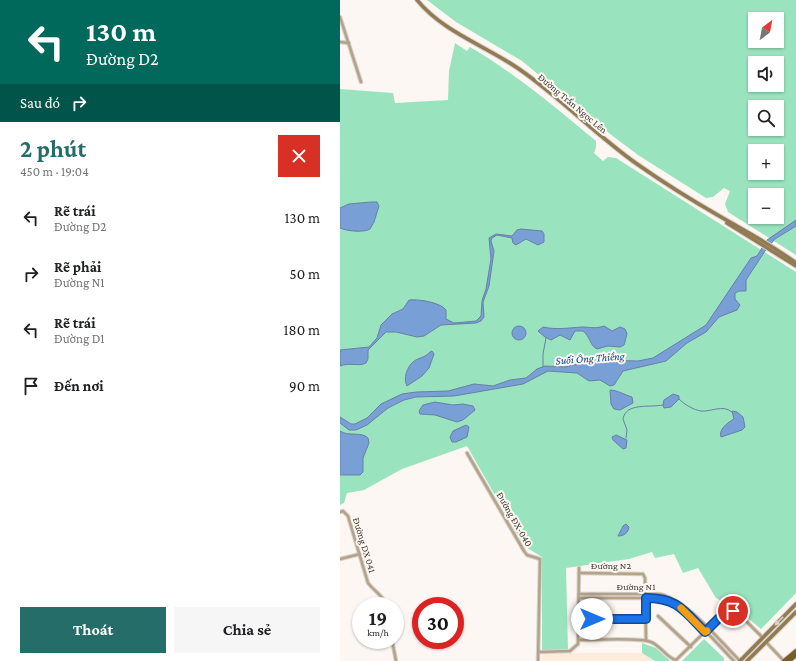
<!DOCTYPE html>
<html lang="vi">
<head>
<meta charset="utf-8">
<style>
  body { margin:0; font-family:"Crimson Pro",serif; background:#f6f6f6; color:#202124; height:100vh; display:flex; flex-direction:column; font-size:15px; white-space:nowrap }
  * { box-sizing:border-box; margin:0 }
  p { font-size:13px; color:#757577 }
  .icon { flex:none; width:22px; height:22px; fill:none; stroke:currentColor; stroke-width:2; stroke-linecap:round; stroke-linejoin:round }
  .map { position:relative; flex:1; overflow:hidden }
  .details { display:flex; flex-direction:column; background:#fff; width:340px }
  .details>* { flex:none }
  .guide { background:#00695c; color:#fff; overflow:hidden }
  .needle { width:26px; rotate:32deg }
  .controls { position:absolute; left:408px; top:12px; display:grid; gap:8px }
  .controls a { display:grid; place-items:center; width:36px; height:36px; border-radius:0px; background:#fff; box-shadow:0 1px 3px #0004; font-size:20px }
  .speed { position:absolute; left:12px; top:597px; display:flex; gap:8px; font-size:20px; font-weight:700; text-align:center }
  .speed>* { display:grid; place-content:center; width:52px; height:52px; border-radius:50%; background:#fff; box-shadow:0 1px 3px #0004; line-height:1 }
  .speed small { font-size:10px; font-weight:400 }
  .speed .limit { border:6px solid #d22; background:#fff; color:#111 }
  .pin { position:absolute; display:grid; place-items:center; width:34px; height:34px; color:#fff; margin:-17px; border:2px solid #fff; border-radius:50%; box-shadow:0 1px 4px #0007 }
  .me { position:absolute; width:44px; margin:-22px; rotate:90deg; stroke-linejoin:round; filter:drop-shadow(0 0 3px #0008) }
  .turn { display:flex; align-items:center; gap:14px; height:84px; padding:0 20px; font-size:18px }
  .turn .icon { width:52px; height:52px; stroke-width:2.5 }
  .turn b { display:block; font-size:28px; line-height:34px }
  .then { display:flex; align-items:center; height:38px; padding:0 20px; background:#0003; gap:8px; font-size:15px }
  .round { display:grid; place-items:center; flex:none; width:42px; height:42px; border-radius:0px; background:#f6f6f6 }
  .summary { display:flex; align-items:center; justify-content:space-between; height:68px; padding:0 20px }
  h1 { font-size:24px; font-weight:700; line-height:30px; color:#246d68 }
  .action { display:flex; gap:8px; margin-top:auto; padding:8px 20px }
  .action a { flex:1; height:46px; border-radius:0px; background:#246d68; color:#fff; font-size:16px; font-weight:700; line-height:46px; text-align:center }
  .action a+a { background:#f6f6f6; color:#202124 }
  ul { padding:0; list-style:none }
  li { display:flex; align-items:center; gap:12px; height:56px; padding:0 20px }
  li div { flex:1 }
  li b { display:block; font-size:15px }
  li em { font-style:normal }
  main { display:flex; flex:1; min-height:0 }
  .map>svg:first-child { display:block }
</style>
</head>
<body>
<main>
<section class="details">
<div class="guide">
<div class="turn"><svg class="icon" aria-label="left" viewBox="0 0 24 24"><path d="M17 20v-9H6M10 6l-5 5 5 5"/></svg><div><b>130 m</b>Đường D2</div></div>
<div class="then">Sau đó<svg class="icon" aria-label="right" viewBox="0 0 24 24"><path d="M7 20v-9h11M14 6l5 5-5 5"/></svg></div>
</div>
<div class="summary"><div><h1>2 phút</h1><p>450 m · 19:04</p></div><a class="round" style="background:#d93025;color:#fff"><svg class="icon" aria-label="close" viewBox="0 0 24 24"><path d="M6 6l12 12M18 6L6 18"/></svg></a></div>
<ul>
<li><svg class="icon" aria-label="left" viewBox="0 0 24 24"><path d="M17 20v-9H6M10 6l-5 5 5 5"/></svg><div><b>Rẽ trái</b><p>Đường D2</p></div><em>130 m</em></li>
<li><svg class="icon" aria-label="right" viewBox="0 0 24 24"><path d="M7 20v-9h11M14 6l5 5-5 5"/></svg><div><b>Rẽ phải</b><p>Đường N1</p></div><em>50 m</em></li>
<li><svg class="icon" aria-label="left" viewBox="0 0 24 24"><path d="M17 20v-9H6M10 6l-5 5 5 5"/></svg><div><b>Rẽ trái</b><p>Đường D1</p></div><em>180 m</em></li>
<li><svg class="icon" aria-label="arrive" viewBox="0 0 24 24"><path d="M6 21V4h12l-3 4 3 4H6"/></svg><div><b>Đến nơi</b></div><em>90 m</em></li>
</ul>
<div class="action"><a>Thoát</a><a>Chia sẻ</a></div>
</section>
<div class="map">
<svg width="456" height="661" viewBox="0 0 456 661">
  <rect width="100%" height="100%" fill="#fcf7f3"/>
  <path fill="#fdecdc" d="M202,653H302L315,661H202Z"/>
  <g fill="#9ae3bf" fill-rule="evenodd">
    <path d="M87,0H456V255L388,212L385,204L390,191L384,188L373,197L366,198L298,155L270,134L182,61L116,22ZM415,19H437V41H415ZM415,63H437V85H415ZM415,107H437V129H415ZM415,151H437V173H415ZM415,195H437V217H415Z"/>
    <path d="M115,43L127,51L130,47C176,74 215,107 256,141V147L254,153L263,161L268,157L276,158L456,272V593L421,629L399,611L376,598L358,568L343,573L334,554L315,558L312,552L289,559L226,568L228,650H202V557L184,546L127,446L62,469L24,490L7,493L4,503L0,505V89L53,93L55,103L108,100L109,71Z"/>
    <path d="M364,639L384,658V661H342Z"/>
    <path d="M302,643L316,648L330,661H315L302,653Z"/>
  </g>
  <g fill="#789fd6" stroke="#6880a4">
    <path d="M31,202H37L39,206L34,222L30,229C23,233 7,231 0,228V208L9,204Z"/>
    <path d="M456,220V226L435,239L425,251L406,280V291H399L395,293V299L400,305L397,310L379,317L366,332L347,343L326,361L283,371L274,385L270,386L260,380L249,381L237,373L208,371L183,384L114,396L76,397L64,400L48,408L27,425L16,430H9L0,423V417L11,424H15L27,418L41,404L62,394L76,392L108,391L134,384L153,386L170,380L186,378L197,369L205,366L225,367L254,360L298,361L313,358L366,325L411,258L417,256L427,240Z"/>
    <path d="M181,229L202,231L204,234V242L198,245L186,239L176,245L173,243L172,238L157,235L152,238L151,241L154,251L149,286L143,302L144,317L141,321L136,323L101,325L84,336L77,337L56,332H46L28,350V359L26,363C19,367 10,362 0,366V350L29,347L37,338L41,325L52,314L63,309L69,300C78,299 100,302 106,310V319L114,323L136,321L141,316L142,301L146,289L151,259L149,238L156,234L172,236L177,230Z"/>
    <circle cx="179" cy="333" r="7"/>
    <path d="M264,326L272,331L280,327L285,329L287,334L284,345L280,347L268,346L257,349C250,346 250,336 243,331H235L230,340L220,335L211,340L205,337L198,331L203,327C216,330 228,328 242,327C250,327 256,329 264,326Z"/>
    <path d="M90,352L92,351L94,354L89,368L82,376L67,386C63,379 67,367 73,362C79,357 83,359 90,352Z"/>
    <path d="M270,390C277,390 285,395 292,397L293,403L280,410L274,409L271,404Z"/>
    <path d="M333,394L339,396V399L331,407L324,408L323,405L324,400Z"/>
    <path d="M95,402L113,405L123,404L133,406L135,410L123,420L117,422L95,415L80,414L79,411L83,405Z"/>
    <path d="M392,411L397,412L403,417L405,427L402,430L381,437C378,430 388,422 394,419Z"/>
    <path d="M126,425L129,427L127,437L116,442H112L110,437L113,431Z"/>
    <path d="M0,431C9,437 21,431 28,438L29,443L23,458V472L20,475H0Z"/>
    <path d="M276,435L287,440L286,448L283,449L273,440L272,437Z"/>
    <path d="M286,524L289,527C288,533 284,536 278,536L283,526Z"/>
  </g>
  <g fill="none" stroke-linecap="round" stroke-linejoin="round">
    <g stroke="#6880a4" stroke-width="1">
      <path d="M203,367V354L206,338"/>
      <path d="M339,399C345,405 354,410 361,411C372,412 382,404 392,412"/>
      <path d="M286,438L287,430L283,419C286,402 310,408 323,405"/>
    </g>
    <g stroke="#d7d1cc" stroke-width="4.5">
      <g id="street">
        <path d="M0,17L21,82"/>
        <path d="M0,42L9,43"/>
        <path d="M127,453L184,551L187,555L200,559L198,661"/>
        <path d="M0,512L3,511L8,516L28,583C34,591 45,597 46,606"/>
        <path d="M0,559L20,554"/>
        <path d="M239,573L303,574L305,578L306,640"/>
        <path d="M239,594H319C345,598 381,642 400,661"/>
        <path d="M239,598H319C343,602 376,643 394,661"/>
        <path d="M318,616L351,647"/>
        <path d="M239,619H306"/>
        <path d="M52,640L56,661"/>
        <path d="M239,640C254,640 300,637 311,642C321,646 327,658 336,660L384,613L391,611L398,613L423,638"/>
        <path d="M426,642L444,661"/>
        <path d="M199,652L230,651L238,644L239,568"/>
      </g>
    </g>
    <g stroke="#d7d1cc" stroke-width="5.5">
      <g id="secondary">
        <path d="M77,0C103,32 146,46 179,69C221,98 256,135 297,164C324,183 353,201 381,217C407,232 432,245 456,263"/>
        <path d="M387,223L456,266"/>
        <path d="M400,661L456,604"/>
        <path d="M407,661L456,612"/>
      </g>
    </g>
    <g stroke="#d7d1cc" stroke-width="6">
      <g id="primary">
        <path d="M444,661L456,651"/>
        <path d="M449,661L456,655"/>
      </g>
    </g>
    <use href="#street" stroke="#b4a389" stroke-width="2.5"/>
    <use href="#secondary" stroke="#927a52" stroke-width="3.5"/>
    <use href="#primary" stroke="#7a5c29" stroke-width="4"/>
  </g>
  <defs><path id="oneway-solid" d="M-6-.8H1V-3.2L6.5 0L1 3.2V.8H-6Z"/></defs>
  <use fill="#dcd2c3" href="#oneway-solid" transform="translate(439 621) rotate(134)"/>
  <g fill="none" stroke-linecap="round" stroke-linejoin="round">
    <g stroke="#114b97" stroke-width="10">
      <path id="route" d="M252,619H306V598C338,598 344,611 365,632L385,612L393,611"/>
    </g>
    <use href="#route" stroke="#1a73e8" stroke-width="7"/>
    <path stroke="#f59e0b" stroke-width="7" d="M341,608L365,632L367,631"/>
  </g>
  <g text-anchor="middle" stroke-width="4" stroke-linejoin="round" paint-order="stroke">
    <g font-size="10" fill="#423931" stroke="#fcf7f3">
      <text transform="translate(233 103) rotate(40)" y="4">Đường Trần Ngọc Lên</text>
      <text transform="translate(175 519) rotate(60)" y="4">Đường ĐX-040</text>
      <text transform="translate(25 545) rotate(73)" y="4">Đường DX 041</text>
      <text x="271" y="569">Đường N2</text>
      <text x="296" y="590">Đường N1</text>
    </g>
    <g font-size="11" font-style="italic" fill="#0e4284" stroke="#fcf7f3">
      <text transform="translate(250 358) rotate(-4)" y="4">Suối Ông Thiềng</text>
    </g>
  </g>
</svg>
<div class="controls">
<a><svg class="needle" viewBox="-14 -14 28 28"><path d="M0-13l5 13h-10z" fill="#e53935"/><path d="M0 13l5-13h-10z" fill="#757577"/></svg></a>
<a><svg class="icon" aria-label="sound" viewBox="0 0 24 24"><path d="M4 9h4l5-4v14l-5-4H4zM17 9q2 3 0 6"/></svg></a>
<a><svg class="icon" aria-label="search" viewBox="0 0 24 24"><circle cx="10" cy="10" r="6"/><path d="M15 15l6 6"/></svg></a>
<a>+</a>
<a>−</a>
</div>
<div class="speed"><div>19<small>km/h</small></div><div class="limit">30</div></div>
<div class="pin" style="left:393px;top:611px;background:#d93025"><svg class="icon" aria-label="arrive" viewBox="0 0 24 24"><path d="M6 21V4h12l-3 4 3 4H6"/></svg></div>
<svg class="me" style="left:252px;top:619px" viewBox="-20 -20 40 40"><circle r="19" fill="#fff"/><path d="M0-13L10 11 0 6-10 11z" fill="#1a73e8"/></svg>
</div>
</main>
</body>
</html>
